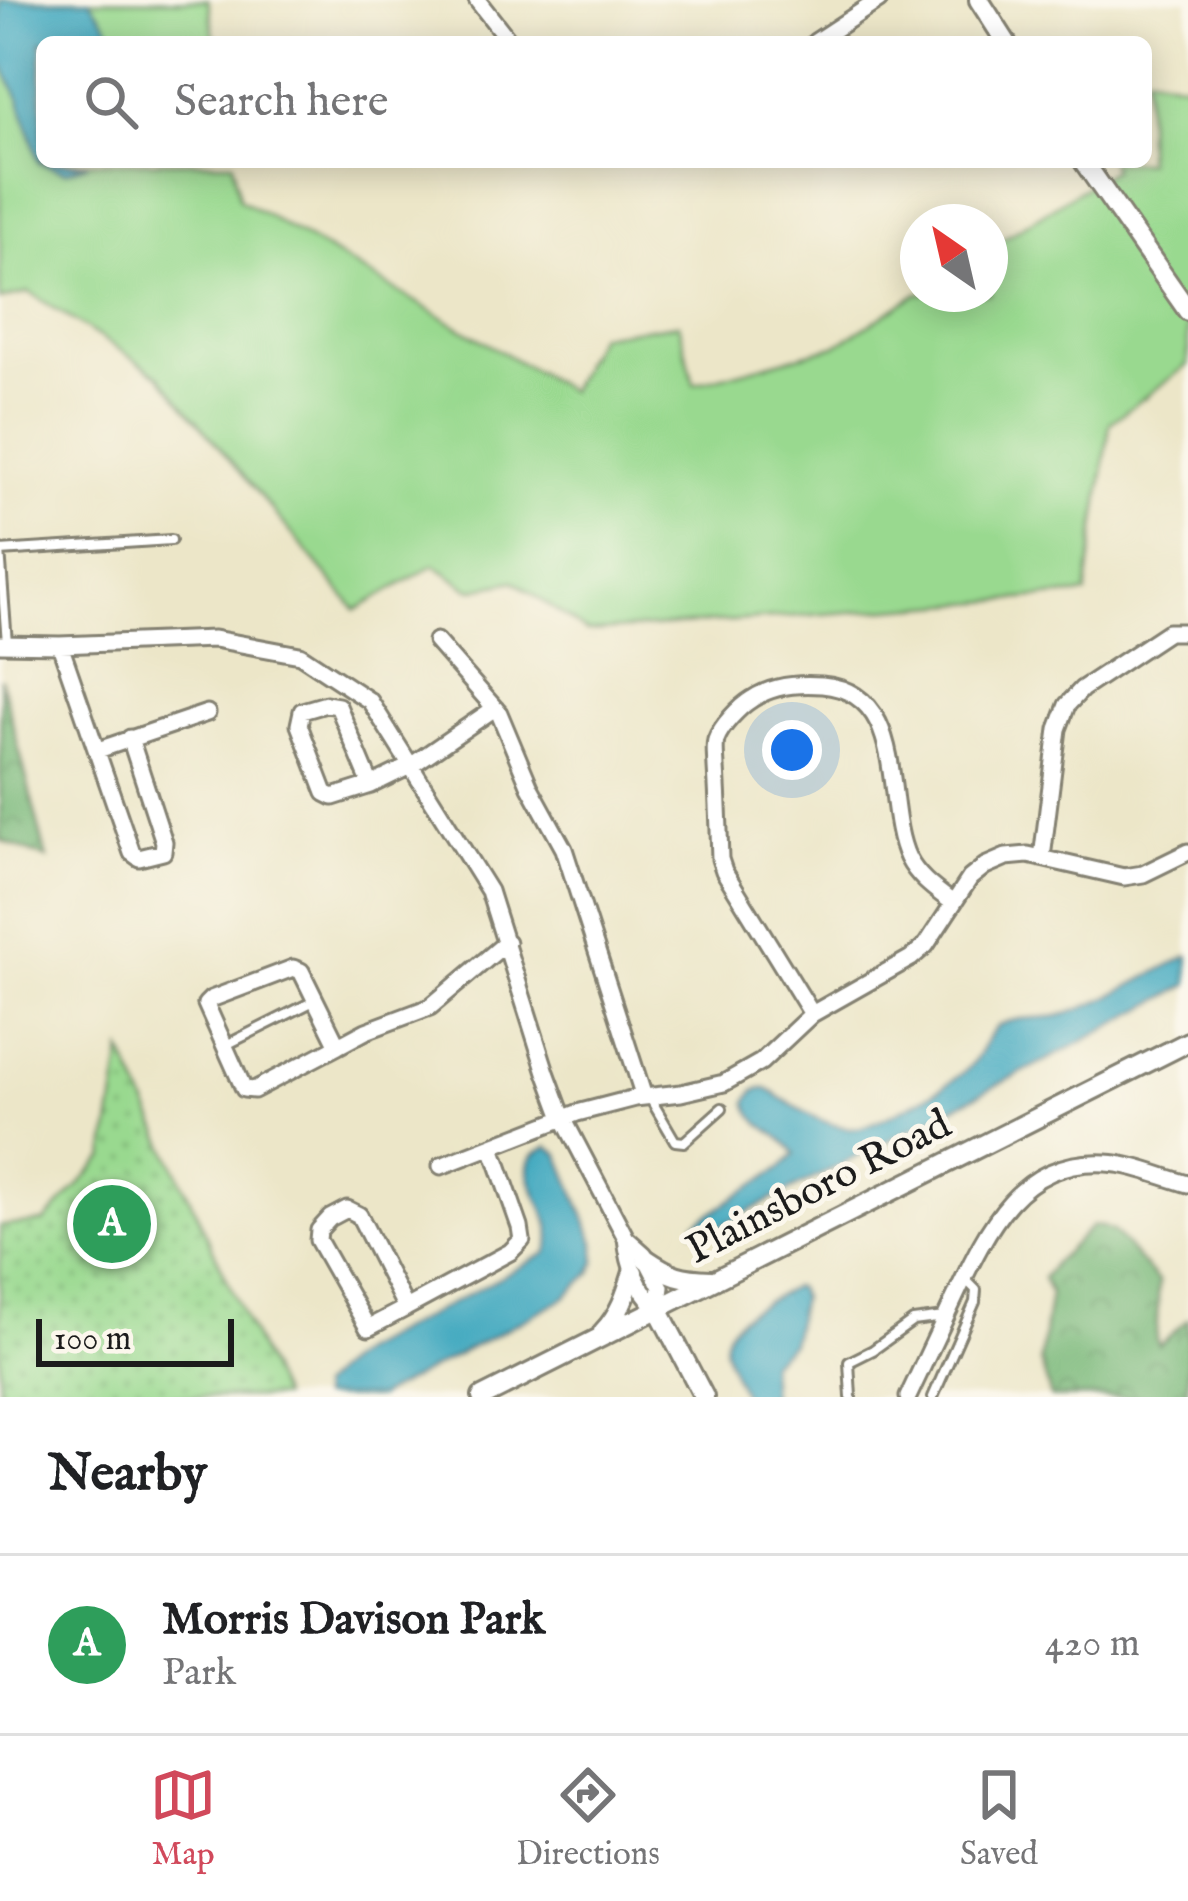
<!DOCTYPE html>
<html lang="en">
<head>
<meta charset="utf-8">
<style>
  :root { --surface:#fff; --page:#f6f6f6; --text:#202124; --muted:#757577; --line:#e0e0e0; --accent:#d1495b }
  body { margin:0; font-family:"IM FELL English",serif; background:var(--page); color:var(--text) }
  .compass { position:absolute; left:900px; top:204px; width:108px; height:108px; border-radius:50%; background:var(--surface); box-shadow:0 6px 30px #0003; rotate:326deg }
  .scale { position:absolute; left:36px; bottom:30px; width:198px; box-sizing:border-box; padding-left:12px; border:6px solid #1c1c1c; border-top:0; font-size:33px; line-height:42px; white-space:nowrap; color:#1c1c1c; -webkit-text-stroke:9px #fbf7ec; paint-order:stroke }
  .you { position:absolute; left:792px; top:750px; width:42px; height:42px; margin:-30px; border:9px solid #fff; border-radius:50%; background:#1a73e8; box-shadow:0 0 0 18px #1a73e833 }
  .badge { display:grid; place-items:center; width:78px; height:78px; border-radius:50%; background:var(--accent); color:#fff; font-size:39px; font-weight:700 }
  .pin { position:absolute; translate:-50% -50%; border:6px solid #fff; box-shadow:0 3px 12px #0006 }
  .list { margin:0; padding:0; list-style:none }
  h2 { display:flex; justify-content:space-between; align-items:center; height:156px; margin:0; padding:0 48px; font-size:51px }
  h2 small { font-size:39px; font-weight:400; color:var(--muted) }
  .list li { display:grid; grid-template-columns:78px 1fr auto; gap:36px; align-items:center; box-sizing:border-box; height:180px; padding:0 48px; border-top:3px solid var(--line) }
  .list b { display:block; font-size:45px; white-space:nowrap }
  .list p { margin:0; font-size:39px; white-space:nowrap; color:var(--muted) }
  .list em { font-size:39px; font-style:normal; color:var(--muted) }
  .icon { flex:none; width:66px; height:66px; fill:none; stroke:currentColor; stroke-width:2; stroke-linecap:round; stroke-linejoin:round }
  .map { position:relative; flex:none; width:1188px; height:1397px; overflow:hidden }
  .search { position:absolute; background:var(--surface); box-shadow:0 6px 30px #0003; left:36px; right:36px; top:36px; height:132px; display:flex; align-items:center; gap:30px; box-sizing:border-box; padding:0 42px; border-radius:18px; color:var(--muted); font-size:45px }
  .sheet { height:336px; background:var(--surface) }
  nav { display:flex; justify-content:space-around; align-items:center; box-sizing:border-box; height:168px; border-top:3px solid var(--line); background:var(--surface); font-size:33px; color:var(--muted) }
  nav a { display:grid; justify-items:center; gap:6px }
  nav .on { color:var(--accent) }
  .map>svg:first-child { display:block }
</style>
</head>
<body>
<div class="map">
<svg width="1188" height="1397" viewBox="0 0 1188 1397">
  <defs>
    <pattern id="forest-crowns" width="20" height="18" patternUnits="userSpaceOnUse" patternTransform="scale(3)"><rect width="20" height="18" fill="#7ab97a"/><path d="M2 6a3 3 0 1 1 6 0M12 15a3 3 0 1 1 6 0" fill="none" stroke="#699e69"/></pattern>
    <pattern id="park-dots" width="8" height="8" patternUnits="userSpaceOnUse" patternTransform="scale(3)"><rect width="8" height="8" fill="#99d98f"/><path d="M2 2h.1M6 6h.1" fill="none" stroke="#83ba7b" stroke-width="1.8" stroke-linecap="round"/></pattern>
  </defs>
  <rect width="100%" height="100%" fill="#fbf7ec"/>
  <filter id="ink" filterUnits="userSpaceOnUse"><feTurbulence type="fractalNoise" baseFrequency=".00833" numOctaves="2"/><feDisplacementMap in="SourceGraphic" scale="24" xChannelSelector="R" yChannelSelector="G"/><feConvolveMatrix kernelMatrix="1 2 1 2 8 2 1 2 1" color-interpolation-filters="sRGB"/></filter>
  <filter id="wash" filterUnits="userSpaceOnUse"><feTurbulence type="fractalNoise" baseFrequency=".004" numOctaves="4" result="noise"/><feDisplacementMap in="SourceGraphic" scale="48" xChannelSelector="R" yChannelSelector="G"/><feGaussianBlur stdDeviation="2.7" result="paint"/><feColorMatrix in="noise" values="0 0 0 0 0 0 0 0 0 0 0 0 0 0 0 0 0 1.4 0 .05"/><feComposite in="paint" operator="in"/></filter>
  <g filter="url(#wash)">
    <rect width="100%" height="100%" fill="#ece6c8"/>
    <path fill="#99d98f" stroke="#5a7a56" stroke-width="3" d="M0,0H208L215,42H42V162H233L239,199L569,391L598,335L679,324L694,384L835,346L918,293L990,294V247L1113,169L1110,162H1146V75L1188,84V365L1110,423L1086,594L587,632L514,581L471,590L434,565L356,610L159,375L29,292L0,300Z"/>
    <path fill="url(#forest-crowns)" stroke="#4b6a4b" stroke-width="3" d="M1,678L47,859L0,840Z
      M1092,1226L1103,1227L1113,1231L1159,1282L1156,1339L1159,1345L1188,1319V1397H1051L1040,1361L1050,1293L1043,1278L1054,1263Z"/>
    <path fill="url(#park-dots)" stroke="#5a7a56" stroke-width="3" d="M122,1051L281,1397H0V1226L44,1222L105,1157Z"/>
    <path fill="#3fa8bf" stroke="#2e626e" stroke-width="3" d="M0,0H90L119,42H42V162L88,164L66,172L39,163L20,100L0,61Z
      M1188,956V985L1078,1044L726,1223L706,1233L693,1230L695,1223L782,1167L795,1154C782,1132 753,1129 747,1102C750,1097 752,1091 759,1089C769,1086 775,1095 783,1099C805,1113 843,1136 868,1125C894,1114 954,1085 972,1064C982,1053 986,1035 998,1026C1015,1015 1043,1020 1062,1015C1105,1003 1147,975 1188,956Z
      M548,1147L559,1154L595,1242L596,1262L590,1274L564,1298L378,1397H320L319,1388L334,1372L359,1352L546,1253C569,1218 496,1166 548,1147Z
      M792,1287L797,1288L801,1298L793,1336L791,1343L769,1363L771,1397H744C738,1382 729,1367 725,1351C718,1319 770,1301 792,1287Z"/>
  </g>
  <g filter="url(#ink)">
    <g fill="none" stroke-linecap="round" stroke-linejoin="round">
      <g stroke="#848172" stroke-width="14">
        <path id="service" d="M0,550L7,643
          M0,551L171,540
          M226,1045L314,1001
          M650,1098L675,1141L684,1142L722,1108
          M851,1397L849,1362L873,1350L913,1321L944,1317
          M933,1397L975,1302L976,1290L966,1280"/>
      </g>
      <g stroke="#848172" stroke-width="21">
        <path id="minor" d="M477,0L510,42
          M815,42L879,0
          M436,641L499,713L530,787L564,849L644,1097
          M0,644L60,645L214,639L300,655L370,701L489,891L546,1072L563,1118L626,1238L644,1254L661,1287L658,1309
          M60,645L132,853L139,858L163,852L164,842L130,738
          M98,750L207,713
          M371,785L338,706L326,704L302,711L299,725L325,793L333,797L371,785L412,765L495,708
          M1042,858L1058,729L1067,705L1082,689L1168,632H1188
          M293,968L301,971L338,1046L254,1090L244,1089L206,1004L211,999Z
          M812,1014L724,871L720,859C719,829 718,798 716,768C716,760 714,748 716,740C721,726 739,707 752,699C773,685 797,683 822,685C910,693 882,804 908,858C918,878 936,890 953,903
          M338,1046L366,1031L430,1007L507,942
          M441,1166L577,1113L635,1098L681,1093L724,1083L761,1062L812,1014L911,958L926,945L970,878L985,866L1006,857L1028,855L1124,877L1143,874L1188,852
          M347,1209L359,1215L406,1308L368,1328L318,1240L319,1230L330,1218Z
          M626,1238C629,1267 637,1288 658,1309
          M406,1308L510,1252L522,1240L520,1227L492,1147
          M908,1397C924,1363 940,1329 956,1295C987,1229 1020,1158 1106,1163C1133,1164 1162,1177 1188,1184"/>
      </g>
      <g stroke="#848172" stroke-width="24">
        <path id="tertiary" d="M979,0L1006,42
          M1084,162L1188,311
          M646,1259C671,1276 681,1279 711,1280
          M658,1309L704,1397
          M603,1332C620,1314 626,1295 633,1272
          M482,1397L1188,1042"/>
      </g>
      <use href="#service" stroke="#fff" stroke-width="8"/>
      <use href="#minor" stroke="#fff" stroke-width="15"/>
      <use href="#tertiary" stroke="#fff" stroke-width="18"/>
    </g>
  </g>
  <g text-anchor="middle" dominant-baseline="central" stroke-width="10" stroke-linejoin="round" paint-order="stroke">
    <g font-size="42" fill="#1c1c1c" stroke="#fbf7ec">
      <text transform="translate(819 1188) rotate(-27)">Plainsboro Road</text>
    </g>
  </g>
</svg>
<svg class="compass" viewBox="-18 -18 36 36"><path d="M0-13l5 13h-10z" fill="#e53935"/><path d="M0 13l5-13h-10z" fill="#757577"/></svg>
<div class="scale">100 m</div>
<div class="you"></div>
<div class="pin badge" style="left:112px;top:1224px;background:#2e9e5b">A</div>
<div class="search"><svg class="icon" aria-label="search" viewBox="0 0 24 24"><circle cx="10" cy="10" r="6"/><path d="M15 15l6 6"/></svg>Search here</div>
</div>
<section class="sheet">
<h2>Nearby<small></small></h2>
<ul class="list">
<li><span class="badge" style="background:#2e9e5b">A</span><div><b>Morris Davison Park</b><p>Park</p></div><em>420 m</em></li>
</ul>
</section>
<nav>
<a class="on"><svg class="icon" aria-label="map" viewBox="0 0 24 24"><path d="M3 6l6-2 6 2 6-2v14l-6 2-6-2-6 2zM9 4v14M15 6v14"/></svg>Map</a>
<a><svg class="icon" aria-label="directions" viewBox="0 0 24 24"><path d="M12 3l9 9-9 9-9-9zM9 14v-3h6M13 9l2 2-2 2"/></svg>Directions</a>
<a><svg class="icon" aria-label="saved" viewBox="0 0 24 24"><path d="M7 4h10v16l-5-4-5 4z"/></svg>Saved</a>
</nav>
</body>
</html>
